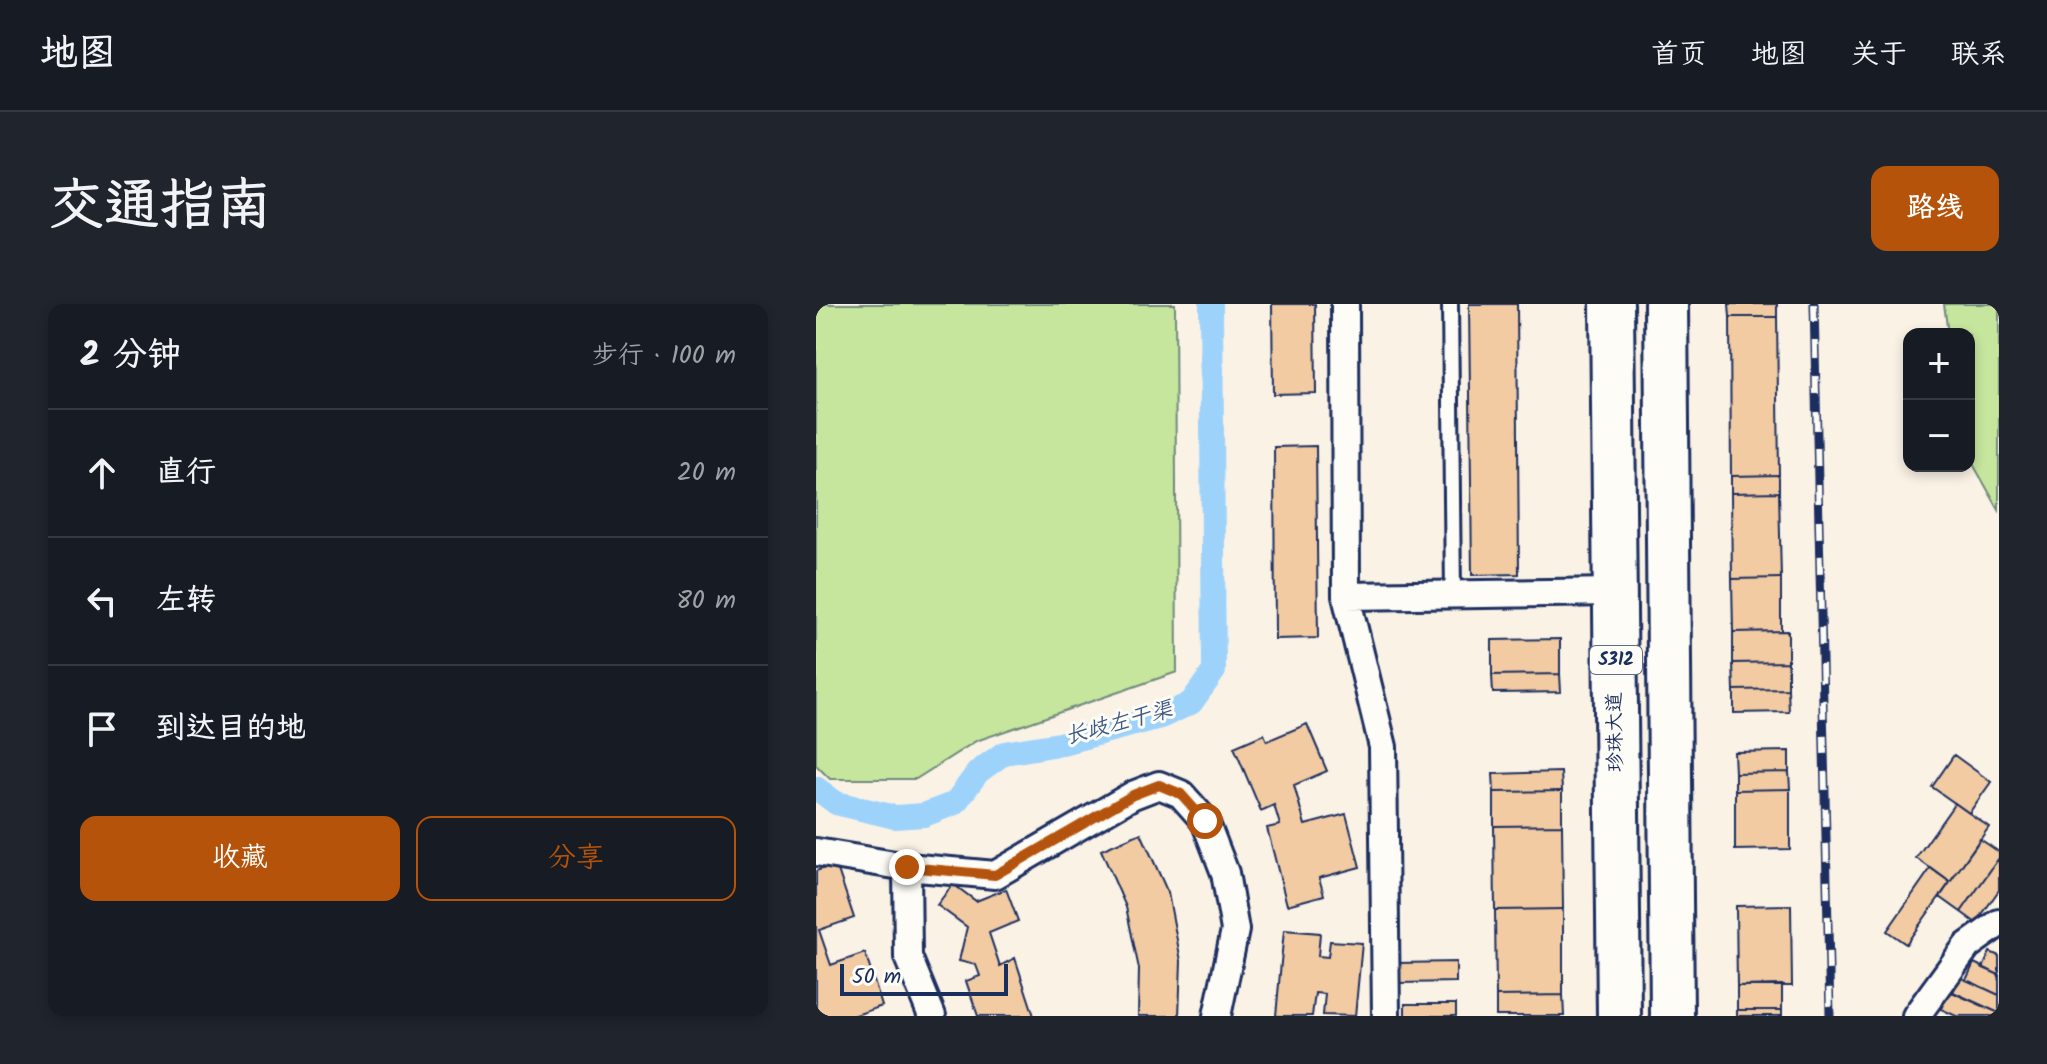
<!DOCTYPE html>
<html lang="zh">
<head>
<meta charset="utf-8">
<style>
  :root { --surface:#171b24; --page:#20242c; --text:#f1f3f6; --muted:#9ea1a6; --line:#363941; --accent:#b45309 }
  body { margin:0; font-family:Kalam,"LXGW WenKai TC",sans-serif; background:var(--page); color:var(--text) }
  .controls { position:absolute; right:24px; top:24px; display:grid; overflow:hidden; border-radius:16px; box-shadow:0 4px 12px #0003 }
  .controls button { width:72px; height:72px; display:grid; place-items:center; padding:0; border:0; border-bottom:2px solid var(--line); background:var(--surface); color:var(--text); font:40px sans-serif }
  .scale { position:absolute; left:24px; bottom:20px; width:168px; box-sizing:border-box; padding-left:8px; border:4px solid #1b2f5e; border-top:0; font-size:22px; line-height:28px; white-space:nowrap; color:#1b2f5e; -webkit-text-stroke:6px #fdfcf7; paint-order:stroke }
  .stop { position:absolute; width:24px; height:24px; margin:-18px; border:6px solid #b45309; border-radius:50%; background:#fff }
  .stop.end { background:#b45309; border-color:#fff; box-shadow:0 2px 8px #0008 }
  .list { margin:0; padding:0; list-style:none }
  h2 { display:flex; justify-content:space-between; align-items:center; height:104px; margin:0; padding:0 32px; font-size:34px }
  h2 small { font-size:26px; font-weight:400; color:var(--muted) }
  .list li { display:grid; grid-template-columns:52px 1fr auto; gap:24px; align-items:center; box-sizing:border-box; height:128px; padding:0 32px; border-top:2px solid var(--line) }
  .list b { display:block; font-size:30px; white-space:nowrap }
  .list em { font-size:26px; font-style:normal; color:var(--muted) }
  .actions { display:flex; gap:16px; padding:24px 32px }
  .actions a { flex:1; padding:18px 0; border:2px solid var(--accent); border-radius:16px; text-align:center; font-size:28px; color:var(--accent) }
  .actions .main { background:var(--accent); color:#fff }
  .icon { flex:none; width:44px; height:44px; fill:none; stroke:currentColor; stroke-width:2; stroke-linecap:round; stroke-linejoin:round }
  .map { position:relative; flex:none; width:1183px; height:712px; overflow:hidden; border-radius:16px }
  header { display:flex; align-items:center; gap:48px; box-sizing:border-box; height:112px; padding:0 40px; background:var(--surface); border-bottom:2px solid var(--line) }
  header strong { font-size:38px }
  nav { display:flex; gap:44px; margin-inline-start:auto; font-size:28px }
  .intro { display:flex; align-items:center; justify-content:space-between; box-sizing:border-box; height:192px; padding:0 48px }
  h1 { margin:0; font-size:56px }
  .button { padding:20px 36px; border-radius:16px; background:var(--accent); color:#fff; font-size:28px; font-weight:700 }
  main { display:flex; gap:48px; padding:0 48px }
  aside { flex:1; background:var(--surface); border-radius:16px; box-shadow:0 4px 12px #0003 }
  .map>svg:first-child { display:block }
</style>
</head>
<body>
<header>
<strong>地图</strong>
<nav><a>首页</a><a>地图</a><a>关于</a><a>联系</a></nav>
</header>
<div class="intro"><h1>交通指南</h1><a class="button">路线</a></div>
<main>
<aside>
<h2>2 分钟<small>步行 · 100 m</small></h2>
<ul class="list">
<li><svg class="icon" aria-label="ahead" viewBox="0 0 24 24"><path d="M12 20V5M6 11l6-6 6 6"/></svg><div><b>直行</b></div><em>20 m</em></li>
<li><svg class="icon" aria-label="left" viewBox="0 0 24 24"><path d="M17 20v-9H6M10 6l-5 5 5 5"/></svg><div><b>左转</b></div><em>80 m</em></li>
<li><svg class="icon" aria-label="arrive" viewBox="0 0 24 24"><path d="M6 21V4h12l-3 4 3 4H6"/></svg><div><b>到达目的地</b></div></li>
</ul>
<div class="actions"><a class="main">收藏</a><a>分享</a></div>
</aside>
<div class="map">
<svg width="1183" height="712" viewBox="0 0 1183 712">
  <rect width="100%" height="100%" fill="#fbf2e6"/>
  <filter id="ink" filterUnits="userSpaceOnUse"><feTurbulence type="fractalNoise" baseFrequency=".0125" numOctaves="2"/><feDisplacementMap in="SourceGraphic" scale="16" xChannelSelector="R" yChannelSelector="G"/><feConvolveMatrix kernelMatrix="1 2 1 2 8 2 1 2 1" color-interpolation-filters="sRGB"/></filter>
  <g filter="url(#ink)">
    <path fill="#c6e59d" stroke="#708a7e" stroke-width="2" d="M0,0H359L361,368L160,437L100,475H14L0,461Z
      M1128,0H1183V206L1153,153V30H1132Z"/>
    <g fill="none" stroke-linecap="round" stroke-linejoin="round">
      <path stroke="#9dd3fb" stroke-width="24" d="M0,484L20,499L79,513L108,511L139,499L162,468L188,449L243,440L345,413L375,399L398,367L395,0"/>
    </g>
    <path fill="#f2cba2" stroke="#1b2f5e" stroke-width="2" d="M456,0H499L500,89L457,90Z
      M653,0H701L703,270L656,271Z
      M913,0H961V13H914Z
      M914,13H961L963,171L915,172Z
      M500,142L502,334L459,335L458,143Z
      M963,171V188L915,189V172Z
      M963,188L965,274L916,275L915,189Z
      M965,274V327L917,328L916,275Z
      M972,327V358L917,359V328Z
      M744,335V370L676,371V336Z
      M972,358V385L918,386L917,359Z
      M744,370L745,388L677,389L676,371Z
      M972,385L973,408L918,409V386Z
      M491,420L511,467L478,481L489,521L530,510L544,563L503,574L508,591L471,601L451,524L464,521L458,501L445,507L418,443L448,430L451,437Z
      M973,447V468L919,469L918,448Z
      M1138,451L1175,478L1153,509L1116,483Z
      M745,468L746,487L678,488L677,470Z
      M973,468L974,485L919,486V469Z
      M974,485V545L919,546V486Z
      M746,487V521L678,522V488Z
      M1139,499L1173,523L1134,578L1100,554Z
      M746,521L747,605L679,606L678,522Z
      M325,529L352,589L365,657L363,712H322L323,665L310,603L285,546Z
      M1164,535L1183,548V554L1145,608L1124,593Z
      M1183,554V586L1160,619L1145,608Z
      M20,560L38,614L3,626L15,661L49,649L66,702L37,712H0V567Z
      M1115,564L1134,578L1090,640L1071,627Z
      M137,580L160,597L190,585L202,617L173,629L184,662L199,654L218,712H162L150,677L164,672L160,661L143,657L151,623L121,601Z
      M975,601L976,682H921L920,602Z
      M747,605V691L680,692L679,606Z
      M468,626L504,629L502,652L512,653L514,637L546,639L539,712L507,711L509,690L499,689L496,712H460Z
      M1174,648L1183,652V671L1167,664Z
      M640,658V678L583,679L582,659Z
      M1158,659L1183,671V691L1150,676Z
      M1144,673L1183,691V709L1137,688Z
      M966,681V706H921V682Z
      M1133,687L1183,709V712H1140L1125,705Z
      M747,691L748,712H680V692Z
      M589,700H640V712H589Z
      M921,706H966V712H921Z"/>
    <g fill="none" stroke-linecap="round" stroke-linejoin="round">
      <g stroke="#1b2f5e" stroke-width="20">
        <path id="service" d="M634,0L637,291"/>
      </g>
      <g stroke="#1b2f5e" stroke-width="32">
        <path id="minor" d="M529,0L530,292L567,443L570,712
          M530,292L799,288
          M0,548L91,563L179,571L317,491L343,481L365,490L389,517L409,569L419,626L401,712
          M91,563L92,653L116,712
          M1100,712L1151,642L1183,619"/>
      </g>
      <g stroke="#1b2f5e" stroke-width="48">
        <path id="primary" d="M796,0L803,712
          M850,0L856,712"/>
      </g>
      <use href="#service" stroke="#fdfcf7" stroke-width="14"/>
      <use href="#minor" stroke="#fdfcf7" stroke-width="26"/>
      <use href="#primary" stroke="#fdfcf7" stroke-width="42"/>
      <g stroke="#1b2f5e" stroke-width="9">
        <path id="rail" d="M998,0L1014,712"/>
      </g>
      <use href="#rail" stroke="#fdfcf7" stroke-width="6" stroke-dasharray="18" stroke-linecap="butt"/>
    </g>
  </g>
  <g fill="none" stroke-linecap="round" stroke-linejoin="round" filter="url(#ink)">
    <path stroke="#b45309" stroke-width="10" d="M91,563L179,571L317,491L343,481L365,490L389,517"/>
  </g>
  <g text-anchor="middle" dominant-baseline="central" stroke-width="6" stroke-linejoin="round" paint-order="stroke">
    <rect fill="#fdfcf7" stroke="#5f6c8c" stroke-width="2" x="774" y="342" width="52" height="28" rx="6"/>
    <g font-size="18" font-weight="bold" fill="#1b2f5e">
      <text x="800" y="356">S312</text>
    </g>
    <g font-size="20" fill="#1b2f5e" stroke="#fdfcf7">
      <text transform="translate(800 428) rotate(-91)">珍珠大道</text>
    </g>
    <g font-size="22" font-style="italic" fill="#3c5885" stroke="#fdfcf7">
      <text transform="translate(303 420) rotate(-15)">长歧左干渠</text>
    </g>
  </g>
</svg>
<div class="controls">
<button>+</button>
<button>−</button>
</div>
<div class="scale">50 m</div>
<div class="stop" style="left:389px;top:517px"></div>
<div class="stop end" style="left:91px;top:563px"></div>
</div>
</main>
</body>
</html>
